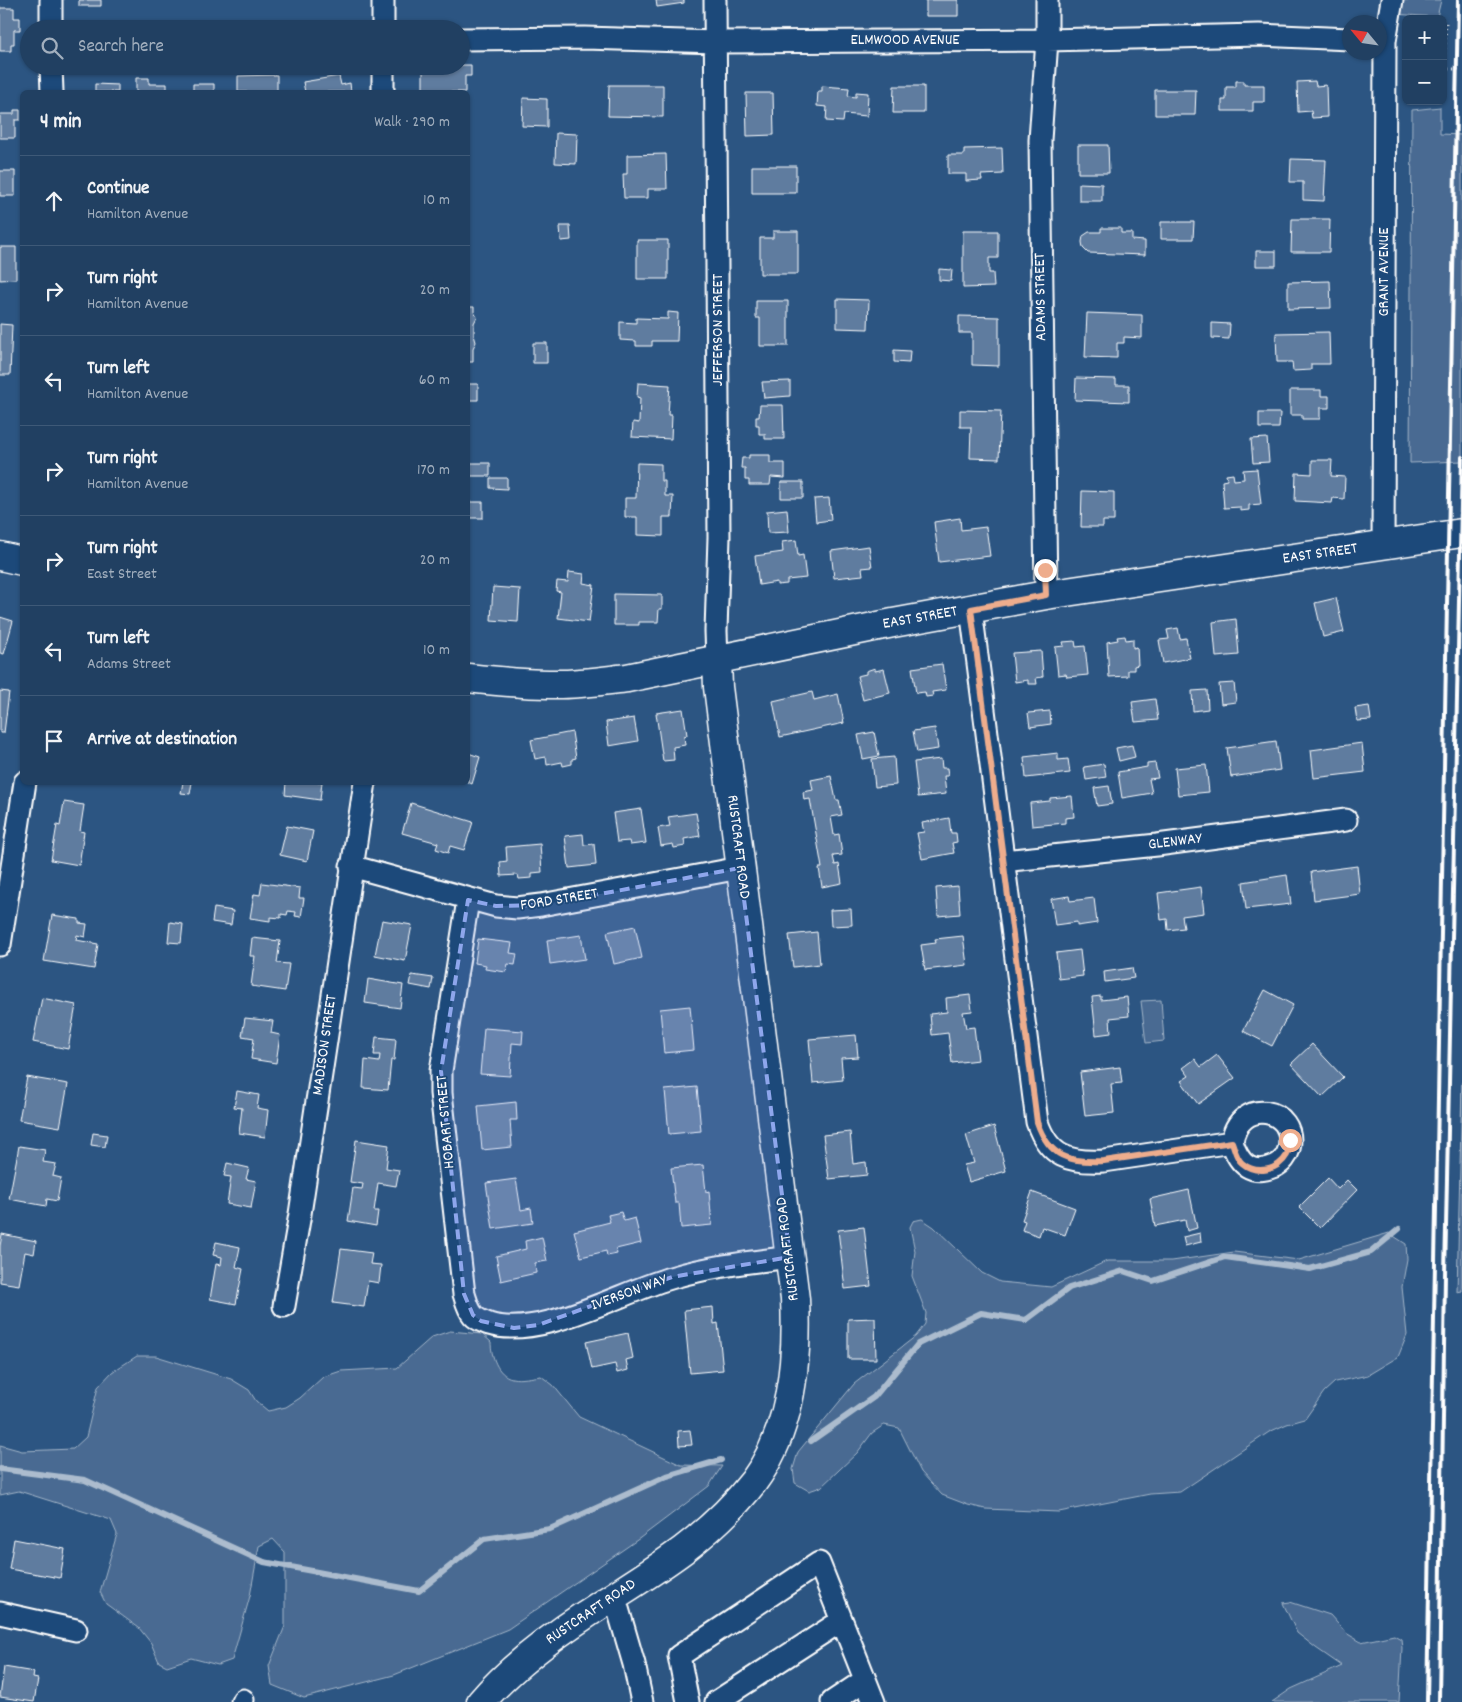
<!DOCTYPE html>
<html lang="en">
<head>
<meta charset="utf-8">
<style>
  :root { --surface:#214062; --page:#294768; --text:#f1f3f6; --muted:#a2afbe; --line:#3e5977 }
  body { margin:0; font-family:Dekko,sans-serif; background:var(--page); color:var(--text) }
  .controls { position:absolute; right:15px; top:15px; display:grid; overflow:hidden; border-radius:8px; box-shadow:0 1px 4px #0004 }
  .controls button { width:45px; height:45px; display:grid; place-items:center; padding:0; border:0; border-bottom:1px solid var(--line); background:var(--surface); color:var(--text); font:25px sans-serif }
  .compass { position:absolute; left:1342px; top:15px; width:45px; height:45px; border-radius:50%; background:var(--surface); box-shadow:0 1px 4px #0004; rotate:299deg }
  .stop { position:absolute; width:15px; height:15px; margin:-11px; border:4px solid #eead8d; border-radius:50%; background:#fff }
  .stop.end { background:#eead8d; border-color:#fff; box-shadow:0 1px 5px #0008 }
  .list { margin:0; padding:0; list-style:none }
  h2 { display:flex; justify-content:space-between; align-items:center; height:65px; margin:0; padding:0 20px; font-size:21px }
  h2 small { font-size:16px; font-weight:400; color:var(--muted) }
  .list li { display:grid; grid-template-columns:32px 1fr auto; gap:15px; align-items:center; box-sizing:border-box; height:90px; padding:0 20px; border-top:1px solid var(--line) }
  .list b { display:block; font-size:19px; white-space:nowrap }
  .list p { margin:0; font-size:16px; white-space:nowrap; color:var(--muted) }
  .list em { font-size:16px; font-style:normal; color:var(--muted) }
  .icon { flex:none; width:28px; height:28px; fill:none; stroke:currentColor; stroke-width:2; stroke-linecap:round; stroke-linejoin:round }
  .map { position:relative; flex:none; width:1462px; height:1702px; overflow:hidden }
  .search { position:absolute; background:var(--surface); box-shadow:0 1px 4px #0004; left:20px; top:20px; width:450px; height:55px; display:flex; align-items:center; gap:12px; box-sizing:border-box; padding:0 18px; border-radius:28px; color:var(--muted); font-size:19px }
  .panel { position:absolute; background:var(--surface); box-shadow:0 1px 4px #0004; left:20px; top:90px; width:450px; height:695px; border-radius:8px }
  .map>svg:first-child { display:block }
</style>
</head>
<body>
<div class="map">
<svg width="1462" height="1702" viewBox="0 0 1462 1702">
  <rect width="100%" height="100%" fill="#2c5582"/>
  <filter id="ink" filterUnits="userSpaceOnUse"><feTurbulence type="fractalNoise" baseFrequency=".02" numOctaves="2"/><feDisplacementMap in="SourceGraphic" scale="10" xChannelSelector="R" yChannelSelector="G"/><feConvolveMatrix kernelMatrix="1 2 1 2 8 2 1 2 1" color-interpolation-filters="sRGB"/></filter>
  <g filter="url(#ink)">
    <path fill="#486b92" stroke="#a4b5c8" d="M1397,0H1441L1437,17L1394,14Z
      M1440,107V134L1462,135V461L1410,463L1412,110Z
      M1161,1000L1164,1041L1146,1043L1141,1001Z
      M1462,1082V1291L1457,1292Z
      M922,1219L934,1227L982,1273L1000,1282L1051,1287L1107,1261H1172L1234,1252L1299,1260L1389,1233L1406,1244L1407,1259L1402,1287L1407,1335L1398,1357L1368,1375L1335,1382L1324,1392L1305,1419L1287,1424L1269,1432L1180,1492L1150,1494L1059,1512L985,1509L968,1505L942,1495L921,1472L899,1428L884,1425L872,1433L857,1453L821,1487L809,1491L795,1483L793,1469L798,1452L854,1384L916,1336L925,1324L926,1313L912,1276L915,1251L910,1227L913,1221Z
      M450,1331L482,1334L491,1342C491,1355 497,1375 512,1378C520,1380 533,1377 541,1376L553,1385L579,1417L681,1465L722,1466L709,1486L640,1538L508,1629L394,1675L304,1698L272,1685L269,1666L285,1626V1552L273,1539L259,1546L250,1596L232,1660L218,1665L191,1658L167,1666L159,1662L151,1643L139,1628L106,1604L100,1592L117,1534L111,1520L19,1491L0,1495V1445L22,1451L73,1449L86,1437L98,1387L112,1372L137,1356H156L231,1379L249,1390L256,1401L268,1411L286,1407L300,1398L323,1377L341,1371L397,1368L432,1337Z
      M1290,1602L1330,1615L1346,1633L1361,1642L1394,1635L1401,1639L1402,1648L1399,1702H1272L1291,1689L1342,1666L1316,1648L1297,1633L1283,1603Z"/>
    <g fill="none" stroke-linecap="round" stroke-linejoin="round">
      <path stroke="#acbcce" stroke-width="6" d="M811,1441L874,1397L918,1344L981,1313L1026,1320L1069,1288L1123,1271L1153,1281L1225,1257L1310,1269L1371,1252L1399,1229
        M0,1469L85,1480L264,1562L419,1591L484,1539L550,1529L667,1476L721,1460"/>
    </g>
    <path fill="#5e7c9f" stroke="#fff" d="M79,0H101V6H79Z
      M656,0H684V3L657,7Z
      M926,0H958V16H926Z
      M0,8H14V18H20V30H14V44H11V51H0Z
      M461,65H471V76H465V92H423V66H461Z
      M277,75V92H238V76Z
      M339,76L341,85L350,83L351,92H305L303,82Z
      M136,78H149V84H167V92H136Z
      M1236,81H1244V85H1264V102H1253V111H1222V100H1226V87H1236Z
      M1315,81L1316,86L1326,85L1327,117L1312,118L1311,111L1298,112L1297,82Z
      M95,84L118,85V92H95Z
      M193,84H214V92H193Z
      M609,85H663V117L608,116Z
      M822,86L849,88L848,96L856,97V92L868,93L867,116L844,114L843,122L826,121L827,107L817,106L818,91H822Z
      M894,86H924V113H893Z
      M1155,90H1196L1195,115H1155Z
      M746,93H773L774,135L747,136Z
      M523,98L547,99V127L522,126Z
      M14,110H20V120H15V138H0V114H14Z
      M556,133L577,134L576,164L555,163Z
      M1078,145H1108L1109,173H1078Z
      M1002,148L1003,174L981,175L982,180L966,181V174H948V155H964V149Z
      M666,154L667,189H648V198H624L623,174H627V155Z
      M1291,159L1326,160L1324,201L1303,200V182H1290Z
      M752,166H796V193H752Z
      M0,171H15V196H0Z
      M1079,183L1102,184V201H1079Z
      M1292,219H1330L1329,252H1291Z
      M1161,222H1194L1193,239H1161Z
      M560,226H570L571,240L561,241Z
      M1101,228H1121V233H1132V240L1145,241V255L1088,253L1083,248L1082,242L1083,236L1089,232H1101Z
      M773,231H798V274H760V238H773Z
      M963,231H998V258H989V273H993L994,287L963,288Z
      M637,240H668V279H637Z
      M0,247H16V279L0,280Z
      M1256,251H1276V266H1256Z
      M939,269L952,270L951,281L939,280Z
      M1330,281L1331,308L1288,309V282Z
      M837,299L869,300L868,329L837,328Z
      M756,301H788V346H760V318H756Z
      M468,307H474V312L477,317L474,323V335L476,342L473,348V362H468Z
      M668,312L678,313L677,341H652V346H636V341L620,340V322L636,323V318L668,319Z
      M1087,313L1142,315V338L1124,337V343H1117V358L1085,357Z
      M959,316L999,317V366L972,365V333H959Z
      M1212,323L1230,324L1229,339L1212,338Z
      M0,324L12,325L10,375H0Z
      M1329,332L1330,364H1311V370L1293,371L1292,362H1277L1276,333Z
      M533,343H547V363H533Z
      M894,350L910,351L909,363L894,362Z
      M1076,378L1116,379V385H1129V402L1075,400Z
      M790,381V396L764,398L762,382Z
      M638,383L670,385L668,415H672L671,439L632,437L633,422L639,423L640,398L637,397Z
      M468,384H478V400H468Z
      M1290,390H1321V396H1329V408H1320V419H1302V415H1290Z
      M760,405H783L784,439H765V434H759V425H756V417H759Z
      M960,410L1001,411L999,459L970,458L971,427H960Z
      M1259,413H1280L1279,428H1259Z
      M1267,438L1269,462L1253,463L1251,439Z
      M749,455H770V463H785V478L771,477L770,485H749V480H745V468H741L742,458H749Z
      M1312,460H1332L1331,476L1345,477L1344,499L1333,498L1332,503L1295,501L1296,473L1312,474Z
      M468,463H490V476H468Z
      M637,463L661,464V481H665V496H673L672,517H663V536L637,535V517H625V498H636Z
      M1257,469L1261,504L1249,505V510L1240,511V507L1224,508L1222,481L1227,480L1226,475L1233,474L1234,480L1244,479L1243,470Z
      M490,478H507V489L490,488Z
      M781,482H803V498H781Z
      M1082,491L1114,492V521H1103V527H1081Z
      M829,498L831,520L816,522L814,499Z
      M468,502H483V518H468Z
      M787,509L789,532L768,533L767,511Z
      M960,518L961,530L986,527L990,556L939,562L934,522Z
      M796,540L798,556L803,555L806,578L787,580V584L777,585V582L759,585L755,556L783,552L782,542Z
      M869,546L872,567L862,568L863,575L834,578L831,551Z
      M569,572L584,574L583,583L594,585L589,622L558,618L561,592L556,591L557,581L568,582Z
      M493,587L520,589L518,622L491,620Z
      M614,594L662,595V609H659L658,622H639V625H614Z
      M1336,598L1344,632L1323,637L1315,603Z
      M0,617L13,621L4,654L0,653Z
      M1236,619L1239,655L1216,657L1213,622Z
      M1178,628L1180,639L1186,638L1190,658L1163,663L1159,640L1169,639L1167,630Z
      M1125,636L1126,640L1133,639V648L1137,647L1138,665L1134,666V670H1128V676L1109,677L1107,642L1118,640L1117,637Z
      M1075,641L1076,647L1085,646L1088,675L1067,677L1066,674L1058,675L1055,647L1064,646L1063,642Z
      M1041,651L1043,677L1036,678L1037,684H1028V680L1015,682L1012,653Z
      M942,664L946,690L932,692L933,696L926,697L925,692L916,693L912,668Z
      M875,668V671L884,669L890,693L863,700L857,676L866,674V671Z
      M1234,683L1236,702L1221,704L1219,684Z
      M1207,690L1208,709L1193,711L1192,691Z
      M0,691L9,692L4,733H0Z
      M812,692L814,700L838,694L844,723L780,737L773,701Z
      M1155,699L1158,720L1135,722L1132,702Z
      M1369,706L1371,720L1357,721L1355,708Z
      M683,709L687,735L684,736L685,745L673,747L674,760L663,761L656,713Z
      M1050,711L1051,724L1030,727L1028,713Z
      M634,718L638,741L609,746L606,722Z
      M935,728L938,749L917,752L913,731Z
      M572,732L576,758L572,759V764L563,766L562,762L547,765L546,757L535,759L531,740Z
      M874,732L879,756L863,759L858,735Z
      M1276,741L1280,770L1231,777L1227,748Z
      M1362,743L1365,772L1314,778L1311,750Z
      M1132,745L1135,757L1119,761L1116,748Z
      M468,753L480,757L472,784L468,782Z
      M1058,753V760L1068,759L1070,773L1026,778L1024,757Z
      M894,757L896,785L875,787L872,759Z
      M941,759L942,768H947L948,776H944L946,794L918,797L914,762Z
      M1155,763L1158,778L1149,779L1152,793L1122,798L1118,772L1147,767V764Z
      M1104,764L1106,777L1086,780L1084,767Z
      M1206,765L1209,792L1178,795L1175,768Z
      M831,776L836,800H839L842,815L831,817L834,835L839,834L842,855L833,856L835,865L839,864L842,883L822,887L819,868H822L810,799L804,800L803,792L813,790L811,780Z
      M183,782H192L190,794L181,793Z
      M286,782H322L320,800L285,795Z
      M1109,786L1112,804L1097,806L1094,788Z
      M1072,796L1074,817L1065,818V823L1032,826L1030,803L1050,801V798Z
      M64,802L84,805L80,831L84,832L79,865L51,860L57,825L60,826Z
      M411,803L473,822L464,850L450,846L448,853L436,849L438,843L402,833Z
      M641,809L646,843L630,845L629,841L617,842L613,813Z
      M696,813L700,836L684,839L685,846L674,848L673,844L661,846L658,828L670,826L668,817Z
      M949,818L951,833H956L957,842L952,843L954,853L922,859L917,833L924,832L922,823Z
      M287,826L313,831L307,861L280,855Z
      M583,834L584,845L594,844L596,865L569,868L565,836Z
      M540,844L542,872L532,873V878L519,879L518,875L501,876L500,862L507,861L506,847Z
      M1357,866L1360,894L1314,900L1311,872Z
      M1287,875L1291,904L1246,909L1243,882Z
      M262,883L300,888L299,898H304L301,917L295,916L296,912L288,911L287,915L281,914V918L270,917V921L250,918L254,894L260,895Z
      M958,886L960,914L938,916L936,888Z
      M1201,887L1204,913L1182,916L1184,928L1168,930L1167,919L1161,920L1158,893Z
      M1069,896L1070,901L1094,898L1097,923L1077,926V922L1055,925L1051,899Z
      M214,908L233,911L231,925L212,922Z
      M851,909L852,925L831,926L830,910Z
      M52,915L79,919V923L87,924L85,937L77,935L76,940L98,944L94,969L44,961Z
      M382,920L412,925L405,961L375,955Z
      M170,922L183,924L181,943L168,942Z
      M635,926L642,958L614,964L607,932Z
      M817,932L820,964L793,967L789,935Z
      M581,935L585,959L550,964L547,940Z
      M963,936L967,965L925,970L921,945L936,943L935,939Z
      M252,938L280,941L277,963L289,964L285,991L251,986L255,956H250Z
      M478,939L512,943L510,953L517,954L515,965L508,964L506,972L485,969L486,965L475,963Z
      M1080,950L1083,976L1059,979L1056,953Z
      M1132,968L1134,978L1105,982L1104,972Z
      M412,975L433,978L431,989L410,985Z
      M368,979L403,985L400,1008L365,1003Z
      M1265,990L1293,1005L1272,1046L1243,1031Z
      M970,995L972,1011L963,1012L966,1028L974,1027L978,1060L952,1063L948,1033L932,1035L930,1014L947,1012L946,998Z
      M1101,996V1000L1127,997L1129,1016L1110,1018L1111,1033L1096,1035L1092,997Z
      M42,998L76,1005L68,1049L33,1042Z
      M690,1006L694,1050L664,1053L660,1009Z
      M245,1018L273,1021L271,1033L280,1035L276,1063L251,1059L254,1038L242,1036Z
      M484,1028L523,1031L522,1044L512,1043L510,1076L480,1074Z
      M856,1035L858,1057L841,1058L843,1080L813,1083L809,1039Z
      M376,1037L396,1039L394,1060H391L388,1090L363,1088L365,1060L379,1062L380,1055H374Z
      M1312,1044L1343,1077L1322,1097L1291,1064Z
      M1217,1055L1235,1078L1198,1104L1181,1081L1189,1076L1183,1068L1195,1059L1201,1067Z
      M1120,1067L1122,1083L1111,1084L1114,1113L1085,1116L1080,1072Z
      M27,1077L68,1084L60,1127L19,1120Z
      M697,1087L701,1131L669,1134L665,1090Z
      M237,1091L259,1095L257,1108L268,1110L265,1137L239,1133L242,1108L234,1107Z
      M516,1102L517,1120H510L512,1147L482,1150L478,1106Z
      M994,1126L1006,1171L969,1182L964,1165L974,1163L966,1135Z
      M850,1132L853,1164L866,1162L867,1175L829,1179L823,1135Z
      M93,1133L107,1135L105,1147L91,1145Z
      M356,1140L389,1145L386,1168L399,1170L396,1186L378,1183L374,1211H378L376,1226L348,1221L353,1188L362,1189L363,1184L350,1182Z
      M19,1146L45,1150L43,1162L56,1164L53,1176L61,1178L57,1201L47,1199L46,1206L9,1199Z
      M227,1163L249,1168L246,1179L256,1181L251,1208L227,1204L231,1177L224,1176Z
      M703,1165L706,1192L709,1191L712,1225L681,1228L679,1203H675L671,1168Z
      M1328,1178L1338,1189L1347,1180L1357,1190L1320,1228L1299,1207Z
      M516,1179L521,1210L531,1208L533,1223L493,1229L486,1183Z
      M1189,1190L1197,1228L1187,1231L1185,1220L1155,1226L1150,1199Z
      M1032,1192L1075,1208L1065,1235L1042,1227L1039,1236L1022,1230L1025,1221L1022,1220Z
      M621,1212L624,1221L635,1218L641,1243L616,1249L617,1254L607,1256L606,1251L581,1257L574,1231L610,1222L608,1215Z
      M864,1227L871,1286L845,1289L838,1230Z
      M1200,1233L1201,1242L1185,1246L1183,1237Z
      M2,1234L36,1241L34,1254L25,1252L19,1285L0,1282V1246Z
      M542,1237L547,1261L535,1263L536,1273L501,1281L496,1256L526,1249L525,1241Z
      M216,1242L240,1247L236,1267L243,1269L236,1304L210,1299L216,1264L221,1265L222,1257L213,1255Z
      M341,1249L372,1253L370,1264L381,1265L379,1283L368,1281L364,1307L333,1303Z
      M713,1307L714,1324L718,1323L723,1370L690,1373L684,1310Z
      M875,1318L876,1359H848V1319Z
      M628,1333L633,1358L626,1360L628,1370L617,1373L615,1364L592,1369L586,1342Z
      M690,1430L692,1445L679,1446L678,1431Z
      M14,1539L65,1549L60,1578L9,1569Z
      M4,1667L34,1672L33,1678L38,1679L34,1702L0,1697Z"/>
    <g fill="none" stroke-linecap="round" stroke-linejoin="round">
      <g stroke="#fff" stroke-width="25">
        <path id="minor" d="M383,0V29
          M715,0L719,537L716,631L717,660
          M51,29V0
          M461,39L585,38L716,42L1047,40L1259,35L1350,39
          M51,66L52,92
          M383,66V92
          M1383,545L1385,41L1392,0
          M1046,595L1040,140L1047,40V0
          M971,609L1037,1122C1049,1157 1069,1163 1104,1161L1232,1142C1239,1165 1252,1176 1275,1166C1282,1163 1287,1156 1289,1149C1298,1106 1238,1097 1232,1142
          M1003,861L1157,845L1346,820
          M351,866L496,906L517,908L541,905L740,868
          M468,900L441,1071V1093L464,1294C466,1300 468,1309 473,1315C477,1320 484,1322 489,1324C541,1340 622,1291 674,1277C712,1266 751,1262 790,1257
          M0,945L25,782
          M284,1306L300,1214L365,782
          M614,1595L634,1664L642,1702
          M0,1613L76,1630
          M242,1702L243,1700
          M688,1702L679,1656L819,1563L874,1702
          M716,1702L841,1621
          M832,1702L865,1680"/>
      </g>
      <g stroke="#fff" stroke-width="31">
        <path id="major" d="M0,556L22,561
          M468,678C495,681 522,684 549,684C575,685 601,681 627,678L893,623L1046,595L1462,533
          M481,1702C511,1667 547,1640 585,1615C618,1593 652,1573 683,1550C709,1530 734,1507 754,1481C791,1431 798,1360 795,1299L718,687L717,660"/>
      </g>
      <path stroke="#fff" stroke-width="3" stroke-dasharray="1 4" stroke-linecap="butt" d="M1443,21H1446L1444,69H1462"/>
      <use href="#minor" stroke="#1f4a7a" stroke-width="21"/>
      <use href="#major" stroke="#1f4a7a" stroke-width="28"/>
      <path stroke="#fff" stroke-width="4" d="M1427,1702L1458,0
        M1439,1702L1445,1275L1462,457"/>
    </g>
  </g>
  <g fill="none" stroke-linecap="round" stroke-linejoin="round" filter="url(#ink)">
    <path stroke="#eead8d" stroke-width="6" d="M1045,570L1046,595L971,609L1037,1122C1049,1157 1069,1163 1104,1161L1232,1142C1235,1150 1236,1158 1242,1163C1256,1175 1278,1171 1287,1155C1289,1151 1289,1145 1290,1140"/>
  </g>
  <path fill="#8ea6ec" fill-opacity="0.2" stroke="#8ea6ec" stroke-width="4" stroke-dasharray="10 6" stroke-linejoin="round" d="M740,868L790,1257L672,1277L538,1325L514,1328L481,1321L473,1315L464,1294L441,1071L468,900L496,906L541,905Z"/>
  <g text-anchor="middle" dominant-baseline="central" stroke-width="4" stroke-linejoin="round" paint-order="stroke">
    <g font-size="16" fill="#fff" stroke="#1f4a7a">
      <text x="905" y="40">ELMWOOD AVENUE</text>
      <text transform="translate(1384 272) rotate(-90)">GRANT AVENUE</text>
      <text transform="translate(1041 297) rotate(-91)">ADAMS STREET</text>
      <text transform="translate(718 330) rotate(-90)">JEFFERSON STREET</text>
      <text transform="translate(1320 554) rotate(-8)">EAST STREET</text>
      <text transform="translate(920 618) rotate(-10)">EAST STREET</text>
      <text transform="translate(1175 842) rotate(-7)">GLENWAY</text>
      <text transform="translate(738 847) rotate(83)">RUSTCRAFT ROAD</text>
      <text transform="translate(559 900) rotate(-9)">FORD STREET</text>
      <text transform="translate(325 1045) rotate(-82)">MADISON STREET</text>
      <text transform="translate(446 1122) rotate(-95)">HOBART STREET</text>
      <text transform="translate(788 1249) rotate(-97)">RUSTCRAFT ROAD</text>
      <text transform="translate(629 1293) rotate(-20)">IVERSON WAY</text>
      <text transform="translate(591 1612) rotate(-34)">RUSTCRAFT ROAD</text>
    </g>
  </g>
</svg>
<div class="controls">
<button>+</button>
<button>−</button>
</div>
<svg class="compass" viewBox="-18 -18 36 36"><path d="M0-13l5 13h-10z" fill="#e53935"/><path d="M0 13l5-13h-10z" fill="#a2afbe"/></svg>
<div class="stop" style="left:1290px;top:1140px"></div>
<div class="stop end" style="left:1045px;top:570px"></div>
<div class="search"><svg class="icon" aria-label="search" viewBox="0 0 24 24"><circle cx="10" cy="10" r="6"/><path d="M15 15l6 6"/></svg>Search here</div>
<section class="panel">
<h2>4 min<small>Walk · 290 m</small></h2>
<ul class="list">
<li><svg class="icon" aria-label="ahead" viewBox="0 0 24 24"><path d="M12 20V5M6 11l6-6 6 6"/></svg><div><b>Continue</b><p>Hamilton Avenue</p></div><em>10 m</em></li>
<li><svg class="icon" aria-label="right" viewBox="0 0 24 24"><path d="M7 20v-9h11M14 6l5 5-5 5"/></svg><div><b>Turn right</b><p>Hamilton Avenue</p></div><em>20 m</em></li>
<li><svg class="icon" aria-label="left" viewBox="0 0 24 24"><path d="M17 20v-9H6M10 6l-5 5 5 5"/></svg><div><b>Turn left</b><p>Hamilton Avenue</p></div><em>60 m</em></li>
<li><svg class="icon" aria-label="right" viewBox="0 0 24 24"><path d="M7 20v-9h11M14 6l5 5-5 5"/></svg><div><b>Turn right</b><p>Hamilton Avenue</p></div><em>170 m</em></li>
<li><svg class="icon" aria-label="right" viewBox="0 0 24 24"><path d="M7 20v-9h11M14 6l5 5-5 5"/></svg><div><b>Turn right</b><p>East Street</p></div><em>20 m</em></li>
<li><svg class="icon" aria-label="left" viewBox="0 0 24 24"><path d="M17 20v-9H6M10 6l-5 5 5 5"/></svg><div><b>Turn left</b><p>Adams Street</p></div><em>10 m</em></li>
<li><svg class="icon" aria-label="arrive" viewBox="0 0 24 24"><path d="M6 21V4h12l-3 4 3 4H6"/></svg><div><b>Arrive at destination</b></div></li>
</ul>
</section>
</div>
</body>
</html>
